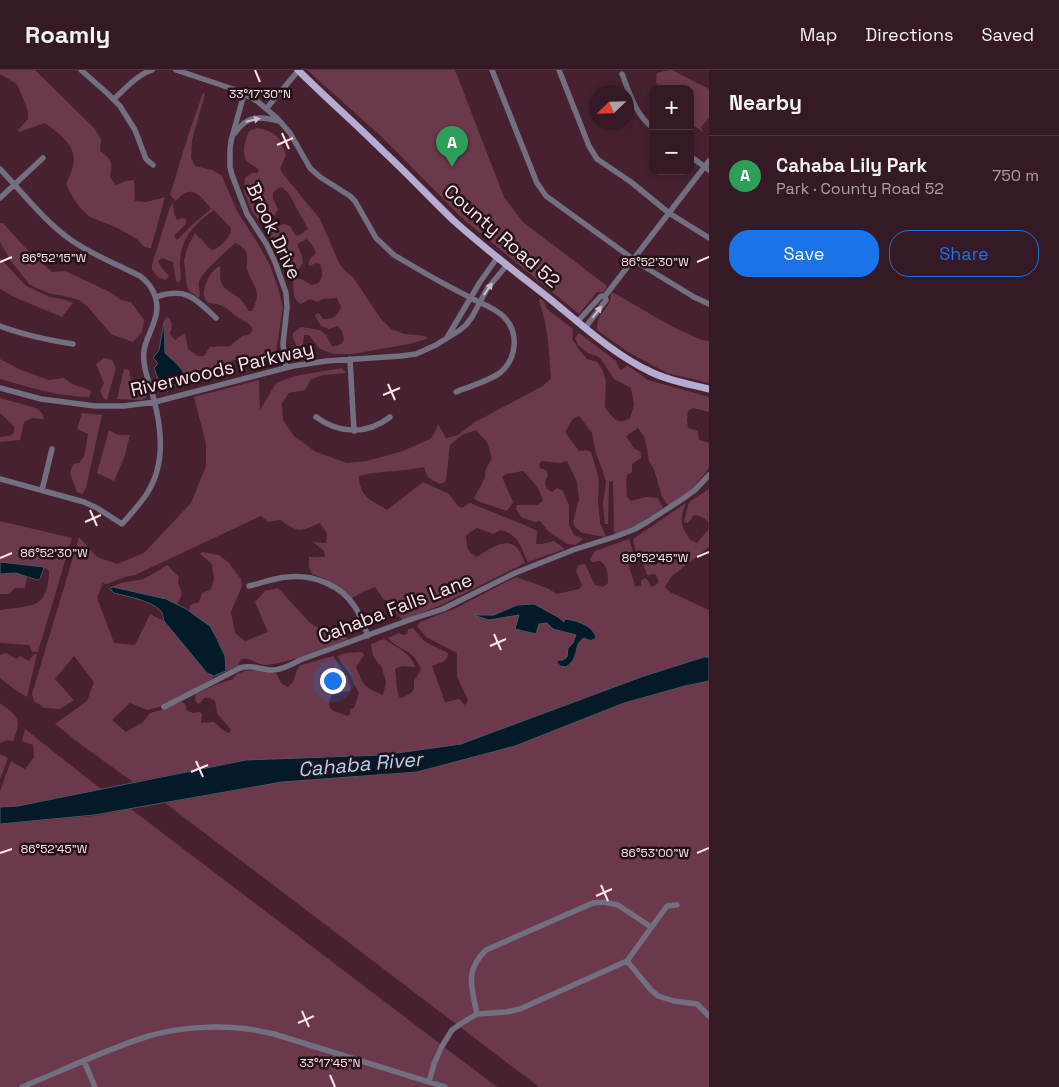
<!DOCTYPE html>
<html lang="en">
<head>
<meta charset="utf-8">
<style>
  :root { --surface:#351924; --page:#3d222c; --text:#f1f3f6; --muted:#aaa0a6; --line:#4f3841; --accent:#1a73e8 }
  body { margin:0; font-family:"Space Grotesk",sans-serif; background:var(--page); color:var(--text) }
  .controls { position:absolute; right:15px; top:15px; display:grid; overflow:hidden; border-radius:10px; box-shadow:0 2px 12px #0003 }
  .controls button { width:45px; height:45px; display:grid; place-items:center; padding:0; border:0; border-bottom:1px solid var(--line); background:var(--surface); color:var(--text); font:25px sans-serif }
  .compass { position:absolute; left:589px; top:15px; width:45px; height:45px; border-radius:50%; background:var(--surface); box-shadow:0 2px 12px #0003; rotate:247deg }
  .you { position:absolute; left:332px; top:610px; width:18px; height:18px; margin:-12px; border:4px solid #fff; border-radius:50%; background:#1a73e8; box-shadow:0 0 0 8px #1a73e833 }
  .badge { display:grid; place-items:center; width:32px; height:32px; border-radius:50%; background:var(--accent); color:#fff; font-size:16px; font-weight:700 }
  .pin { position:absolute; translate:-50% -41px; filter:drop-shadow(0 1px 2px #0008) }
  .pin::after { content:''; position:absolute; top:26px; width:18px; height:15px; background:inherit; clip-path:polygon(0 0,100% 0,50% 100%) }
  .list { margin:0; padding:0; list-style:none }
  h2 { display:flex; justify-content:space-between; align-items:center; height:65px; margin:0; padding:0 20px; font-size:21px }
  h2 small { font-size:16px; font-weight:400; color:var(--muted) }
  .list li { display:grid; grid-template-columns:32px 1fr auto; gap:15px; align-items:center; box-sizing:border-box; height:80px; padding:0 20px; border-top:1px solid var(--line) }
  .list b { display:block; font-size:19px; white-space:nowrap }
  .list p { margin:0; font-size:16px; white-space:nowrap; color:var(--muted) }
  .list em { font-size:16px; font-style:normal; color:var(--muted) }
  .actions { display:flex; gap:10px; padding:15px 20px }
  .actions a { flex:1; padding:11px 0; border:1px solid var(--accent); border-radius:20px; text-align:center; font-size:18px; color:var(--accent) }
  .actions .main { background:var(--accent); color:#fff }
  .map { position:relative; flex:none; width:709px; height:1017px; overflow:hidden }
  header { display:flex; align-items:center; gap:30px; box-sizing:border-box; height:70px; padding:0 25px; background:var(--surface); border-bottom:1px solid var(--line) }
  header strong { font-size:24px }
  nav { display:flex; gap:28px; margin-inline-start:auto; font-size:18px }
  main { display:flex }
  aside { flex:1; background:var(--surface) }
  .map>svg:first-child { display:block }
</style>
</head>
<body>
<header>
<strong>Roamly</strong>
<nav><a>Map</a><a>Directions</a><a>Saved</a></nav>
</header>
<main>
<div class="map">
<svg width="709" height="1017" viewBox="0 0 709 1017">
  <rect width="100%" height="100%" fill="#472130"/>
  <path fill="#6b394b" d="M0,0H35L94,58L101,69L100,81C112,90 113,92 110,107L116,115L126,111L134,110L135,131L146,132L165,127L151,178C143,179 141,172 135,168C128,164 122,160 115,157C107,153 97,151 89,146C79,139 71,125 66,114C69,108 72,101 73,95C78,76 58,63 45,53L19,62L18,60L28,49V42L25,33L17,14L0,4Z
    M307,0H455L504,127L523,152L607,216L604,222H597L579,244L462,148L382,67Z
    M672,0L709,19V48L701,57L703,62L690,53V19H658L656,12L657,3L664,1Z
    M203,23L205,24L192,70L191,88L195,96L212,100L222,106L237,141L257,172L270,195L278,218L283,237L275,288L271,293C263,292 257,287 248,287C241,287 210,298 203,302C197,305 193,310 186,313C185,301 173,291 165,283L164,252L165,248L168,247C173,252 172,257 170,264L175,270L185,263L188,279L198,286H204L210,277L230,276L242,266L249,265L253,259C247,251 248,253 240,249C227,240 226,234 208,233C205,229 203,226 204,221C205,212 212,199 220,196C221,201 219,207 221,212C224,220 233,223 239,228C243,231 246,237 249,241H252C263,219 253,218 247,199C246,195 247,195 247,191C248,181 243,176 235,173C227,181 201,202 199,212C198,217 201,222 199,228L190,222L187,217L184,190L188,176L195,163L211,180C220,179 231,167 231,158L214,140C194,154 180,169 180,194C180,201 182,207 179,213L176,211L173,192L162,188L158,191C161,199 166,201 169,207L165,210L158,207L152,200V195L170,137L173,133L174,143L177,150L182,148L186,149V154L174,166L177,170L193,154L211,139C209,135 206,133 203,129C192,118 186,120 176,131L170,125L188,66Z
    M257,58C278,62 279,67 286,85L280,99L283,104L320,149L339,193L344,200L353,207L381,249L391,259L405,264L426,266L427,269L409,274L353,284H334L320,279L309,265H304L303,272L304,276L297,277L293,268V263L301,257L320,260L326,265L332,276C337,277 341,275 344,270L342,261L338,256L334,257L329,259L321,256L315,246L316,244L319,243L323,249C332,250 339,245 341,237L337,228L322,229L318,232L310,229L301,234C292,230 294,220 293,211L297,208L301,209L312,215L319,213C323,206 323,202 320,194L316,193L310,196L308,194L310,189L316,183L313,176L307,169L297,174L302,186L303,193L299,199L292,203L289,202L270,170L269,164L273,158L284,154L290,156L296,166L300,165L308,159L289,124L282,117L278,118L273,123V129L278,139C275,147 268,151 260,152L252,142L244,122L245,108L252,103H258L259,100C256,97 249,94 246,90C241,81 246,69 249,61Z
    M0,153H3L30,183L52,202L65,201L110,222L121,230L131,232L144,250L142,262L133,272L111,264L87,236L79,230L60,225L50,224L30,215L11,191L0,172Z
    M0,188L26,216L50,227L62,229L73,233L62,247L14,227L0,219Z
    M612,222L673,257L702,270L709,271V313L667,303L628,282L597,260C597,244 602,246 609,233C611,229 610,226 612,222Z
    M540,229L544,231L547,239L573,259L572,269L581,282L587,289L597,292L602,299L606,311L605,337C612,347 617,356 630,348L634,335L631,318L614,309L601,289L597,286L590,284L585,281L578,275L575,268L579,263L616,291L620,300L623,299L627,295L648,310L709,327V342L693,338L688,341L687,350L688,358L698,361L699,370L709,373V397L706,402L694,417L669,436L662,427L654,399L649,391L645,368L638,358L626,366L634,378L641,382V388L632,394V402L627,405L626,410L627,427L631,431L646,427L658,428L663,438L637,455L614,465L613,411L609,412L608,454H605L603,434L606,412L603,402L596,383L592,363L579,346L573,349L565,362L579,381L586,380L591,382L599,409L598,431L600,453L605,464V467L582,463L575,457L573,453L576,440L579,430L577,412L567,391L561,393L542,391L539,394L540,398L546,400L548,404L545,413L547,419L552,422L557,418L563,421L569,435V455L574,465L583,469L576,475L567,474L548,461L540,451L535,452L521,447L516,439L517,435H537L543,431C540,418 532,410 523,401L506,404L502,407L513,432L507,441L477,431L474,428L485,408V401L492,388L487,372L476,360L462,365L450,375C448,385 448,404 445,412L440,414C429,409 427,408 424,397C403,402 381,400 359,406C359,427 372,430 387,440L423,412L449,424L458,436L462,438L470,433L527,456L537,461L536,474H542L554,471L565,479L528,492C520,476 519,465 501,460L493,464L477,458L470,462L466,466C467,477 466,481 477,487C488,480 506,466 517,478C521,482 523,488 525,493L439,536L403,550L394,540L390,530H384L375,517L362,522L352,528L326,509L312,504L309,497V487H325L324,481L313,472L326,473L327,464L320,453C299,462 300,463 280,450L268,452L261,446L135,505L125,507L106,514L103,513L97,528L114,573L135,575L150,544L164,551L207,603L214,606L212,609L163,636L147,640L130,633L112,650L126,662L143,652L150,643L165,639L179,632H183L186,636V640L193,643L200,642L202,644L201,653L214,652L223,660L229,663L231,660L217,643L215,631L210,628H204L201,632L198,634L195,630L196,624L215,615L233,609L237,604L245,601L255,600L276,603L281,613L288,617L293,612L297,600L301,595L333,586L347,607L351,618L349,621C337,623 327,622 330,638C336,644 341,642 347,646L350,644V639L354,638L359,623L354,614L351,606L337,586L346,583L362,582L364,585L356,597C364,617 364,617 383,625L386,612L382,598L373,586L371,574L384,569C395,576 412,584 415,597L402,596L395,599C397,609 395,619 400,628L404,627L411,623L414,619V611L421,599C413,578 399,581 388,568L399,563L403,565L407,564L408,559L413,558L424,571L448,583C448,593 438,593 432,596L445,632L459,629L465,635L468,630L457,607V583L426,567L417,556L420,552L456,538L516,507L547,518L557,524L579,519L582,515L576,501L579,495L585,494L595,515L603,517L608,513C608,504 608,497 600,491L592,492L590,489L595,481L629,469L635,487L627,490L634,512L635,517L641,515V511L644,508L647,509L651,517L655,516L659,511L655,504L647,505L642,491L637,488L633,469L686,433C681,445 679,454 687,465C690,470 692,471 697,473L708,460L709,453C705,448 701,446 694,445L688,453L684,452L689,432L709,419V477L671,507L665,517L670,522L709,540V587H704L644,606L461,674L383,685L246,690L133,712L83,676L55,654L87,631L94,612L74,586L55,609L74,630L60,639L45,638L34,631L32,624L79,467L97,487L117,494L144,483L191,433L206,396V374L194,327L259,310L260,340L276,313L295,306L342,298L346,303L323,305L311,309L305,320L289,323L282,333L283,350L294,366L316,382L347,393L367,391L403,381L430,369L434,364L438,354L446,368L458,365L475,352L543,316L551,308C549,282 548,255 539,231Z
    M104,288L112,290L116,298L107,330L104,329L100,321L104,313L96,294Z
    M0,289L21,300L49,310L64,308L72,314L90,320L91,322L89,327C59,327 29,317 0,309Z
    M124,299L129,300C131,313 134,317 146,322V328L140,330L117,329Z
    M0,328L36,338L42,343L44,349L32,348L24,352L20,370L0,372V367L9,366L14,363V356L0,343Z
    M82,343L102,345L86,418L82,424L77,422L70,403L73,394L79,393L84,387L88,364L77,359Z
    M109,360L118,365H130L124,388L114,411L97,403Z
    M0,451L72,468L38,582H32L29,575L0,573V540C32,535 48,540 49,501L44,497L0,492Z
    M202,482L219,485L229,493L241,509L242,516L231,542L235,563L245,571L268,562L255,532L265,521L278,518L310,553L326,562H341L348,569C322,579 295,591 267,595C258,596 252,587 241,589L238,596L226,601L225,586L189,542L190,535L199,532L202,523L211,519L214,509L212,494L200,484Z
    M167,495L179,507L178,512L182,524L177,535L166,529L113,517C120,511 133,512 143,509C151,506 160,499 167,495Z
    M9,503H16L27,507L25,518H15L9,524H0V504Z
    M6,583L16,589L20,586L29,591L34,584H37L27,627L18,622L0,608V585Z
    M709,611V1017H539L165,733L282,712L417,702L515,676L624,633L685,616Z
    M0,633C19,647 22,649 13,671L7,670L0,673Z
    M25,659L101,719L18,736L0,737V721L11,691L25,699L34,687L33,675L22,671Z
    M0,684L8,688L0,709Z
    M131,739L497,1017H0V754L94,746Z"/>
  <path fill="#031a28" stroke="#4e5662" d="M164,252L165,283C174,292 186,299 186,313L184,315H172L167,320L161,317L154,298L157,295V292L153,288L159,280Z
    M0,492L44,497V498L40,509L37,510L16,503L0,504Z
    M113,517L166,529L186,539L210,556L216,567L225,586L226,601L214,606L207,603L164,551C163,549 163,545 162,543C157,532 126,526 114,523L111,520L110,518Z
    M534,534L558,547L564,552L565,549C576,550 594,556 596,568C592,571 589,571 584,568C572,575 581,587 566,597L560,596L557,592L558,590H563L567,587L568,578L573,573L576,565L553,559L547,553L539,554L536,564L515,559L519,545L489,550L473,545H494L517,535Z
    M704,587H709V611L685,616L624,633L515,676L417,702L282,712L94,745L0,754V737L18,736L246,690L383,685L461,674L644,606Z"/>
  <g fill="none" stroke-linecap="round" stroke-linejoin="round">
    <path stroke="#736e80" stroke-width="5.5" d="M81,0L107,23L120,36L135,60L146,89L153,95
      M176,0L233,19L248,26L257,31L277,48L290,63L310,98L320,107L350,126L355,131L376,168L394,185C419,200 445,215 471,228C482,234 495,238 504,247C519,262 517,288 501,302C490,311 470,316 456,322
      M492,0L531,98L537,113L546,126L640,194L694,227L709,234
      M559,0L589,76L597,89L631,112L669,143L709,168
      M622,4C630,24 635,44 653,58
      M244,24L231,71L230,79V97L232,105L247,144L267,175L275,192L286,223L287,237L283,274L286,298
      M114,29C126,18 137,5 152,0
      M266,39L298,1
      M235,63C247,45 260,46 279,51
      M690,86L709,100
      M0,99C23,123 44,151 71,170C92,185 117,194 140,206C155,217 161,235 154,252C151,262 145,271 144,281C142,295 149,312 153,326C162,359 166,395 146,425C139,435 130,445 122,454L97,438L84,432L0,409
      M0,128L43,88
      M156,227C186,217 195,228 216,248
      M577,252L601,226H605
      M0,256C24,265 48,270 73,274
      M585,258L606,230L605,226L709,91
      M448,266L480,212L497,188
      M350,289L354,361
      M0,318L41,329L95,336H124L155,332L293,296L326,291L401,286L416,284L436,275L460,260L466,255L472,247L487,219L507,195
      M316,347C339,364 367,365 390,347
      M42,420L52,379
      M249,516C262,513 274,508 287,507C313,504 341,515 355,537C361,546 364,556 368,566
      M164,637L240,598C253,594 260,600 273,600C283,600 292,594 300,590L412,549L443,539L515,503L573,480L617,466L635,459L647,452L681,430L695,420L709,405
      M627,891L651,920L658,926L674,931L697,934L709,946
      M477,944C472,918 464,901 486,880L593,833L604,832L618,835L651,857
      M84,991L95,1017
      M429,1012L434,994L442,976L452,960L462,953L477,944L506,942L520,939L627,891L667,836L677,835
      M22,1017C64,1000 106,979 149,966C179,957 218,955 248,959C256,960 265,962 274,964L445,1017"/>
    <path stroke="#b6acd1" stroke-width="7" d="M298,0C325,27 355,53 383,81C407,103 429,127 453,150C484,178 517,203 550,229C582,255 613,284 651,302C669,311 689,314 709,319"/>
  </g>
  <defs><path id="oneway-solid" d="M-6-.8H1V-3.2L6.5 0L1 3.2V.8H-6Z" transform="scale(1.25)"/></defs>
  <g fill="#cdbac6">
    <use href="#oneway-solid" transform="translate(253 50) rotate(-13)"/>
    <use href="#oneway-solid" transform="translate(488 219) rotate(-55)"/>
    <use href="#oneway-solid" transform="translate(597 242) rotate(-52)"/>
  </g>
  <path fill="none" stroke="#fde3eb" stroke-width="2" d="M255,0L260,12M282,63L289,79M277,75L293,68M0,192L12,187M697,192L709,187M388,314L395,330M383,325L400,318M90,440L97,456M85,452L101,445M697,487L709,482M0,488L12,483M494,564L501,580M490,576L506,569M196,691L203,707M191,702L208,695M0,783L12,779M697,783L709,778M601,815L608,831M596,826L612,819M302,941L309,957M298,953L314,946M330,1005L335,1017"/>
  <g text-anchor="middle" dominant-baseline="central" stroke-width="5" stroke-linejoin="round" paint-order="stroke">
    <g font-size="19" fill="#fde3eb" stroke="#231117">
      <text transform="translate(274 161) rotate(65)">Brook Drive</text>
      <text transform="translate(502 166) rotate(41)">County Road 52</text>
      <text transform="translate(222 299) rotate(-13)">Riverwoods Parkway</text>
      <text transform="translate(395 538) rotate(-21)">Cahaba Falls Lane</text>
    </g>
    <g font-size="20" font-style="italic" fill="#9fd9fe" stroke="#231117">
      <text transform="translate(360 694) rotate(-5)">Cahaba River</text>
    </g>
  </g>
  <g font-size="12" text-anchor="middle" fill="#fde3eb" stroke="#231117" stroke-width="5" stroke-linejoin="round" paint-order="stroke">
    <text x="260" y="28">33°17'30"N</text>
    <text x="54" y="192">86°52'15"W</text>
    <text x="655" y="196">86°52'30"W</text>
    <text x="54" y="487">86°52'30"W</text>
    <text x="655" y="492">86°52'45"W</text>
    <text x="54" y="783">86°52'45"W</text>
    <text x="655" y="787">86°53'00"W</text>
    <text x="330" y="997">33°17'45"N</text>
  </g>
</svg>
<div class="controls">
<button>+</button>
<button>−</button>
</div>
<svg class="compass" viewBox="-18 -18 36 36"><path d="M0-13l5 13h-10z" fill="#e53935"/><path d="M0 13l5-13h-10z" fill="#aaa0a6"/></svg>
<div class="you"></div>
<div class="pin badge" style="left:452px;top:97px;background:#2e9e5b">A</div>
</div>
<aside>
<h2>Nearby<small></small></h2>
<ul class="list">
<li><span class="badge" style="background:#2e9e5b">A</span><div><b>Cahaba Lily Park</b><p>Park · County Road 52</p></div><em>750 m</em></li>
</ul>
<div class="actions"><a class="main">Save</a><a>Share</a></div>
</aside>
</main>
</body>
</html>
